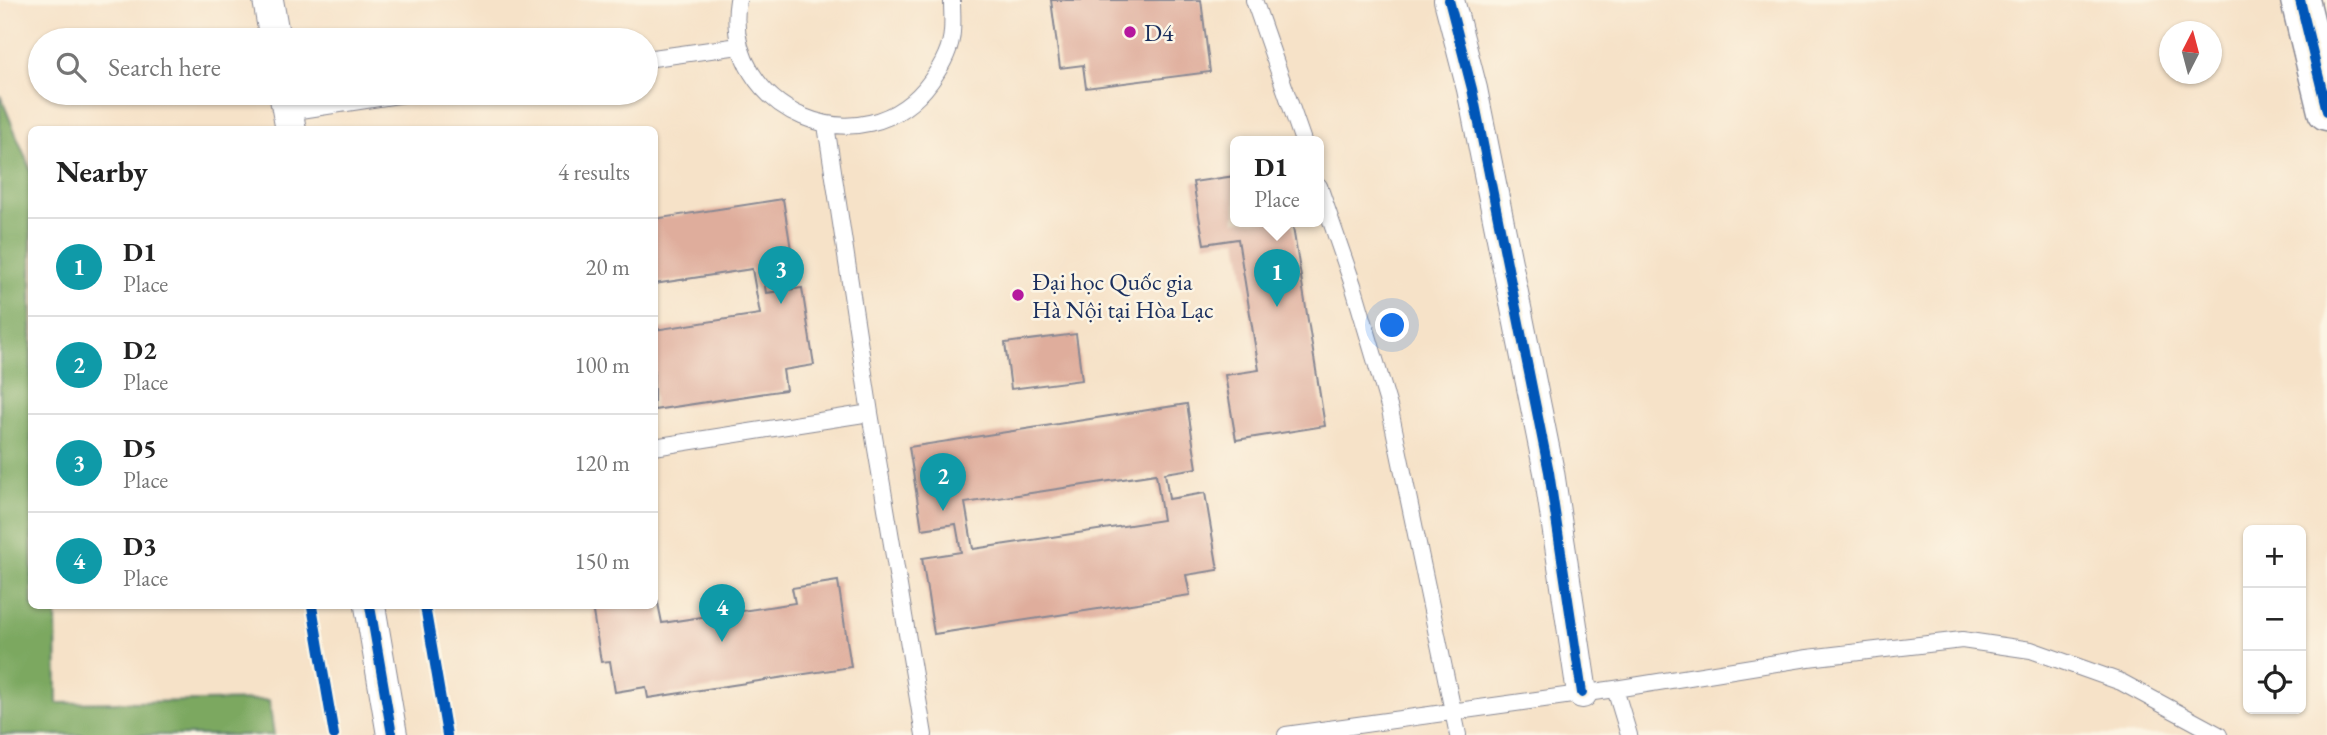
<!DOCTYPE html>
<html lang="en">
<head>
<meta charset="utf-8">
<style>
  :root { --surface:#fff; --page:#f6f6f6; --text:#222; --muted:#767676; --line:#e0e0e0; --accent:#b5179e }
  body { margin:0; font-family:"EB Garamond",serif; background:var(--page); color:var(--text) }
  .controls { position:absolute; right:21px; bottom:21px; display:grid; overflow:hidden; border-radius:10px; box-shadow:0 2px 5px #0004 }
  .controls button { width:63px; height:63px; display:grid; place-items:center; padding:0; border:0; border-bottom:2px solid var(--line); background:var(--surface); color:var(--text); font:35px sans-serif }
  .compass { position:absolute; left:2159px; top:21px; width:63px; height:63px; border-radius:50%; background:var(--surface); box-shadow:0 2px 5px #0004; rotate:6deg }
  .you { position:absolute; left:1393px; top:326px; width:24px; height:24px; margin:-18px; border:5px solid #fff; border-radius:50%; background:#1a73e8; box-shadow:0 0 0 10px #1a73e833 }
  .badge { display:grid; place-items:center; width:46px; height:46px; border-radius:50%; background:var(--accent); color:#fff; font-size:23px; font-weight:700 }
  .pin { position:absolute; translate:-50% -58px; filter:drop-shadow(0 2px 4px #0008) }
  .pin::after { content:''; position:absolute; top:37px; width:24px; height:21px; background:inherit; clip-path:polygon(0 0,100% 0,50% 100%) }
  .popup { position:absolute; left:1230px; top:136px; width:94px; height:91px; box-sizing:border-box; display:grid; place-content:center; border-radius:10px; background:var(--surface); filter:drop-shadow(0 2px 5px #0005); font-size:23px; white-space:nowrap; color:var(--muted) }
  .popup b { font-size:26px; color:var(--text) }
  .popup::after { content:''; position:absolute; left:50%; top:100%; margin-left:-14px; border:14px solid transparent; border-top-color:var(--surface) }
  .list { margin:0; padding:0; list-style:none }
  h2 { display:flex; justify-content:space-between; align-items:center; height:91px; margin:0; padding:0 28px; font-size:30px }
  h2 small { font-size:23px; font-weight:400; color:var(--muted) }
  .list li { display:grid; grid-template-columns:46px 1fr auto; gap:21px; align-items:center; box-sizing:border-box; height:98px; padding:0 28px; border-top:2px solid var(--line) }
  .list b { display:block; font-size:26px; white-space:nowrap }
  .list p { margin:0; font-size:23px; white-space:nowrap; color:var(--muted) }
  .list em { font-size:23px; font-style:normal; color:var(--muted) }
  .icon { flex:none; width:38px; height:38px; fill:none; stroke:currentColor; stroke-width:2; stroke-linecap:round; stroke-linejoin:round }
  .map { position:relative; flex:none; width:2327px; height:735px; overflow:hidden }
  .search { position:absolute; background:var(--surface); box-shadow:0 2px 5px #0004; left:28px; top:28px; width:630px; height:77px; display:flex; align-items:center; gap:18px; box-sizing:border-box; padding:0 24px; border-radius:38px; color:var(--muted); font-size:26px }
  .panel { position:absolute; background:var(--surface); box-shadow:0 2px 5px #0004; left:28px; top:126px; width:630px; height:483px; border-radius:10px }
  .map>svg:first-child { display:block }
</style>
</head>
<body>
<div class="map">
<svg width="2327" height="735" viewBox="0 0 2327 735">
  <rect width="100%" height="100%" fill="#fcf5e5"/>
  <filter id="ink" filterUnits="userSpaceOnUse"><feTurbulence type="fractalNoise" baseFrequency=".0143" numOctaves="2"/><feDisplacementMap in="SourceGraphic" scale="14" xChannelSelector="R" yChannelSelector="G"/><feConvolveMatrix kernelMatrix="1 2 1 2 8 2 1 2 1" color-interpolation-filters="sRGB"/></filter>
  <filter id="wash" filterUnits="userSpaceOnUse"><feTurbulence type="fractalNoise" baseFrequency=".00686" numOctaves="4" result="noise"/><feDisplacementMap in="SourceGraphic" scale="28" xChannelSelector="R" yChannelSelector="G"/><feGaussianBlur stdDeviation="1.57" result="paint"/><feColorMatrix in="noise" values="0 0 0 0 0 0 0 0 0 0 0 0 0 0 0 0 0 1.4 0 .05"/><feComposite in="paint" operator="in"/></filter>
  <g filter="url(#wash)">
    <rect width="100%" height="100%" fill="#f6e2c8"/>
    <path fill="#7ba861" stroke="#4b6c60" stroke-width="2" d="M0,95L31,171L32,606H56L57,703L269,700L274,735H0Z"/>
    <g id="blocks">
      <path fill="#dfad9c" fill-rule="evenodd" d="M1051,0H1201L1210,72L1086,88L1083,65L1060,68Z
        M1235,176V221H1292L1325,426L1236,440L1225,375L1259,370L1238,239L1204,244L1193,182Z
        M783,199L793,262L762,267L766,293L802,288L814,365L783,370L786,390L654,410V330L760,314L752,269L654,284V219Z
        M1076,334L1082,380L1011,389L1005,343Z
        M1187,404L1197,468L1165,473L1169,499L1205,493L1218,570L1186,575L1190,595L934,634L922,558L961,552L956,524L922,529L909,447ZM1156,474L1163,520L973,549L965,503Z
        M838,581L851,667L648,698L646,687L615,692L610,661L601,662L592,606H654V583L662,623L795,603L792,588Z"/>
    </g>
  </g>
  <g filter="url(#ink)">
    <use href="#blocks" fill-opacity="0" stroke="#888893" stroke-width="2"/>
    <g fill="none" stroke-linecap="round" stroke-linejoin="round">
      <g stroke="#888893" stroke-width="18">
        <path id="lane" d="M738,0C720,111 865,173 931,81C941,67 951,50 952,32C953,22 952,11 952,0
          M1254,0L1303,141
          M646,59L739,46
          M288,112L411,93
          M826,125L870,413L924,735
          M1319,186L1353,285L1390,410L1458,735
          M654,447L870,413
          M1615,689L1629,735
          M1286,735L1615,689L1808,658L1962,640L2031,650L2121,682L2219,735"/>
      </g>
      <g stroke="#888893" stroke-width="32">
        <path id="street" d="M268,0L275,40
          M1449,0L1472,89L1549,472L1582,693
          M284,93L291,130
          M370,606L392,735"/>
      </g>
      <g stroke="#888893" stroke-width="41">
        <path id="highway" d="M2300,0L2327,111"/>
      </g>
      <use href="#lane" stroke="#fff" stroke-width="16"/>
      <use href="#street" stroke="#fff" stroke-width="30"/>
      <use href="#highway" stroke="#fff" stroke-width="38"/>
      <g stroke="#fcf5e5" stroke-width="15">
        <path id="cycleway" d="M1449,0L1472,89L1549,472L1582,693
          M2300,0L2327,111
          M312,606L334,735
          M370,606L392,735
          M425,606L447,735"/>
      </g>
      <use href="#cycleway" stroke="#0057b8" stroke-width="10"/>
    </g>
  </g>
  <g fill="#b5179e" stroke="#fcf5e5" stroke-width="2.5">
    <circle cx="1130" cy="32" r="7"/>
    <circle cx="1018" cy="295" r="7"/>
  </g>
  <g text-anchor="middle" dominant-baseline="central" stroke-width="5" stroke-linejoin="round" paint-order="stroke">
    <g font-size="24" fill="#1b2f5e" stroke="#fcf5e5" text-anchor="start">
      <text x="1144" y="32">D4</text>
      <text x="1032" y="281">Đại học Quốc gia<tspan x="1032" dy="28">Hà Nội tại Hòa Lạc</tspan></text>
    </g>
  </g>
</svg>
<div class="controls">
<button>+</button>
<button>−</button>
<button><svg class="icon" aria-label="locate" viewBox="0 0 24 24"><circle cx="12" cy="12" r="6"/><path d="M12 2v4M12 18v4M2 12h4M18 12h4"/></svg></button>
</div>
<svg class="compass" viewBox="-18 -18 36 36"><path d="M0-13l5 13h-10z" fill="#e53935"/><path d="M0 13l5-13h-10z" fill="#767676"/></svg>
<div class="you"></div>
<div class="pin badge" style="left:1277px;top:307px;background:#0f9aa8">1</div>
<div class="popup"><b>D1</b>Place</div>
<div class="pin badge" style="left:943px;top:511px;background:#0f9aa8">2</div>
<div class="pin badge" style="left:781px;top:304px;background:#0f9aa8">3</div>
<div class="pin badge" style="left:722px;top:642px;background:#0f9aa8">4</div>
<div class="search"><svg class="icon" aria-label="search" viewBox="0 0 24 24"><circle cx="10" cy="10" r="6"/><path d="M15 15l6 6"/></svg>Search here</div>
<section class="panel">
<h2>Nearby<small>4 results</small></h2>
<ul class="list">
<li><span class="badge" style="background:#0f9aa8">1</span><div><b>D1</b><p>Place</p></div><em>20 m</em></li>
<li><span class="badge" style="background:#0f9aa8">2</span><div><b>D2</b><p>Place</p></div><em>100 m</em></li>
<li><span class="badge" style="background:#0f9aa8">3</span><div><b>D5</b><p>Place</p></div><em>120 m</em></li>
<li><span class="badge" style="background:#0f9aa8">4</span><div><b>D3</b><p>Place</p></div><em>150 m</em></li>
</ul>
</section>
</div>
</body>
</html>
